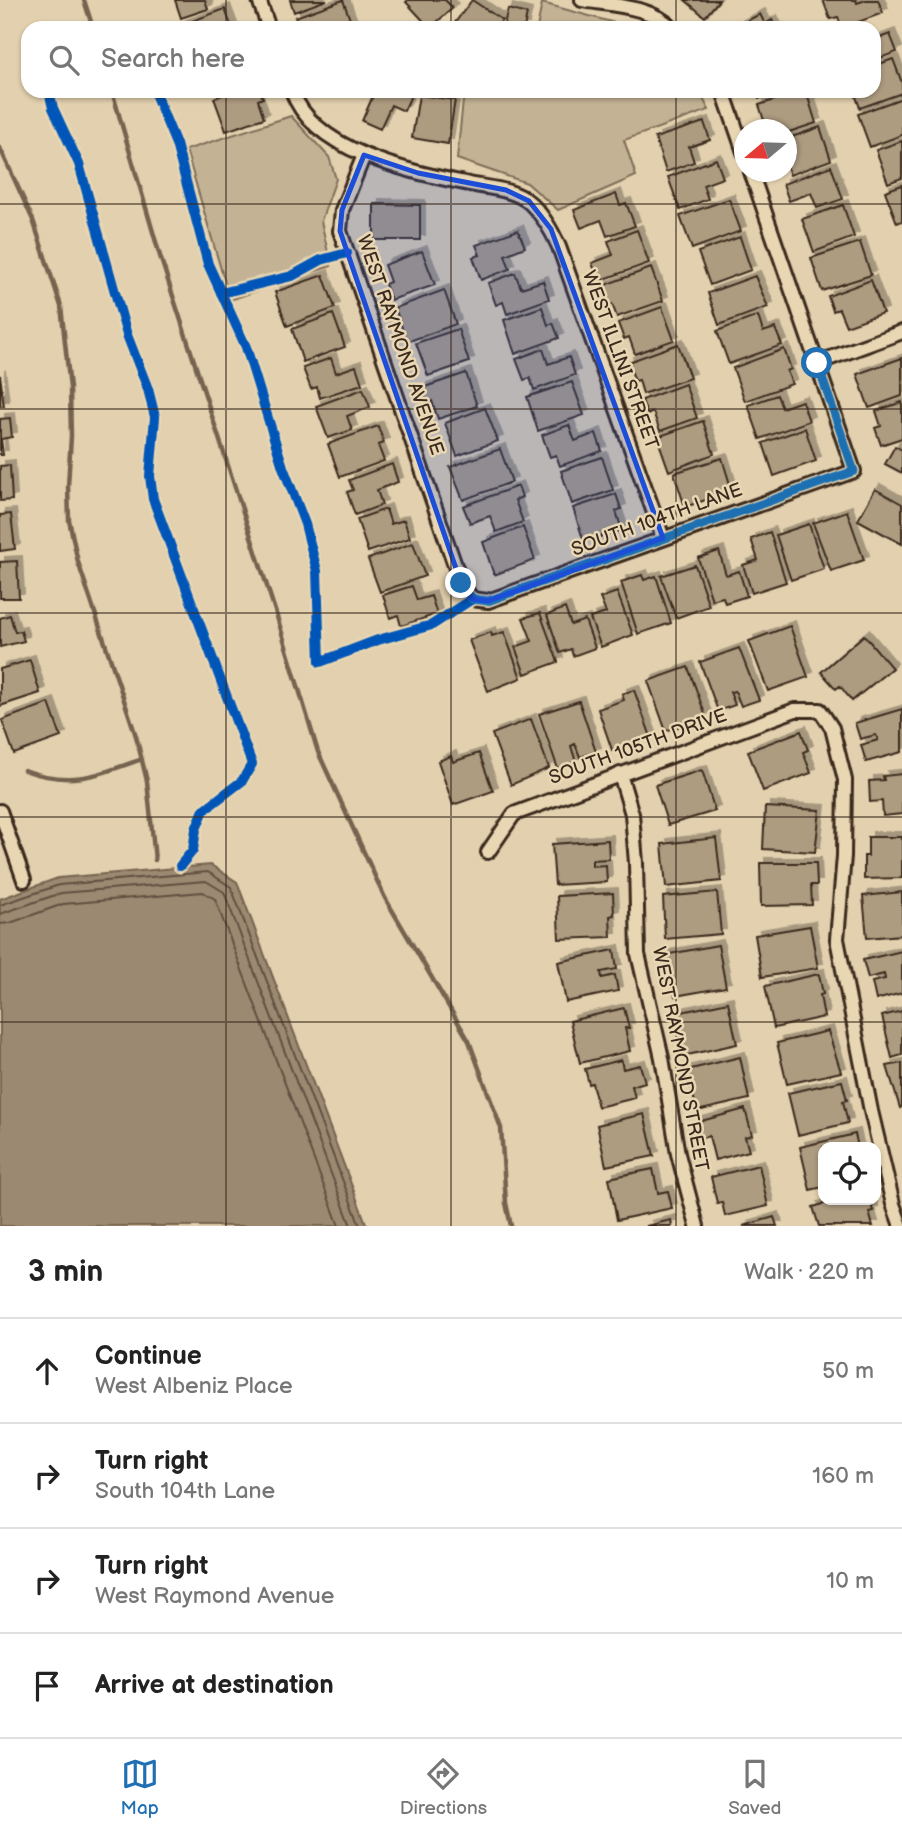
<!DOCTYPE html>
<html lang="en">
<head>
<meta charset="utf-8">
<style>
  :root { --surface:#fff; --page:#f6f6f6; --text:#222; --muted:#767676; --line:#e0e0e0; --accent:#1f6fb2 }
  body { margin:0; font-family:"Balsamiq Sans",sans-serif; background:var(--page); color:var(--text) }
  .controls { position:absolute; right:21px; bottom:21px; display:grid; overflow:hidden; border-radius:14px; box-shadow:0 2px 5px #0004 }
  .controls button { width:63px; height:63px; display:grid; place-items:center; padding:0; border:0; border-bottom:2px solid var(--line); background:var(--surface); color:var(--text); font:35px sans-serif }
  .compass { position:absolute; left:734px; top:119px; width:63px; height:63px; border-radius:50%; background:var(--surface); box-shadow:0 2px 5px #0004; rotate:251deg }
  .stop { position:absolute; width:21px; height:21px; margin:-16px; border:5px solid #1f6fb2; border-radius:50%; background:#fff }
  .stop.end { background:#1f6fb2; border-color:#fff; box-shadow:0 2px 7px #0008 }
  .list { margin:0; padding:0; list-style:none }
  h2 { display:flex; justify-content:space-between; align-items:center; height:91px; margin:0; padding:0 28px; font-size:30px }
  h2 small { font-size:23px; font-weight:400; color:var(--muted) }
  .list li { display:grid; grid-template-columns:46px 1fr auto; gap:21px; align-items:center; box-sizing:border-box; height:105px; padding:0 28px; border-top:2px solid var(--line) }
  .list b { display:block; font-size:26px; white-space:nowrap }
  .list p { margin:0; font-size:23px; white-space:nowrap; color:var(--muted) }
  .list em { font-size:23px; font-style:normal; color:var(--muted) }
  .icon { flex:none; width:38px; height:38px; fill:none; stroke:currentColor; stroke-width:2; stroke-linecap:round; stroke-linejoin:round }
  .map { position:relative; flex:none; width:902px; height:1226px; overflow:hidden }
  .search { position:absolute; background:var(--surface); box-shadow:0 2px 5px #0004; left:21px; right:21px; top:21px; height:77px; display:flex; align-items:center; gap:18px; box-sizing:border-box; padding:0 24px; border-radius:21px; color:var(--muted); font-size:26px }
  .sheet { height:511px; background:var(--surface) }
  nav { display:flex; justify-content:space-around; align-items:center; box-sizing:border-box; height:98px; border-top:2px solid var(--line); background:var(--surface); font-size:19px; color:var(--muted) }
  nav a { display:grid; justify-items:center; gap:4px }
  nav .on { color:var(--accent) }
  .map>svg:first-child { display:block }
</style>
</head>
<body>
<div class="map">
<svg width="902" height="1226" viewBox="0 0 902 1226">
  <defs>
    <filter id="shadow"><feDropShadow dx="5" dy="-5" stdDeviation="0" flood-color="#0004"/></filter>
  </defs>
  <rect width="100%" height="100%" fill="#e2d0ae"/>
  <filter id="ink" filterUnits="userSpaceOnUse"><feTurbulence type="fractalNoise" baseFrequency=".0143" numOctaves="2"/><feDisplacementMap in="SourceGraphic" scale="14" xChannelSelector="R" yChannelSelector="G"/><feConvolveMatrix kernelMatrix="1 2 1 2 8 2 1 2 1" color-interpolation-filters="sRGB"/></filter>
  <g filter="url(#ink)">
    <path fill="#c3b294" stroke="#7f6e59" stroke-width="2" d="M542,3L633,28H634H537Z
      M464,91H699L709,110L624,140L636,176L558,210L527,183L457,159Z
      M291,116L329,157L336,179L321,221L331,266L230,300L186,150Z"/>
    <path fill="#9b8971" stroke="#756350" stroke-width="2" d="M211,865L237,882L367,1226H0V899L58,878Z"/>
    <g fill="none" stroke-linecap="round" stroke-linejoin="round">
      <path stroke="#61503f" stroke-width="2" d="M0,905L59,885L208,872L231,887L360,1226
        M0,914L61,893L206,881L224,892L351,1226
        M0,924L10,923L63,904L203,892L215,899L339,1226"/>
      <path stroke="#756350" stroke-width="4.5" d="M84,0L93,28
        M112,91L160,256L278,620L318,752L385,898L469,1041L501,1128L506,1203L511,1226
        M0,148L33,220L61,306L70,388L71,436L68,486L69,520L78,562L136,736L147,781L155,860
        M24,770C71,787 97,775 142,759"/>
    </g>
    <path fill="#ae9c81" stroke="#3b2a1e" stroke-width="2" filter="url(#shadow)" d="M175,0H205L208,9L181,18Z
      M290,0H327L294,12Z
      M343,0L353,28H299L295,17Z
      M408,0H445L453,8L430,28L406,2Z
      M472,0L502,20L496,28H451Z
      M685,0H719L705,17Z
      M823,0H856L857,3L866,0H878L883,13L842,28L838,17L830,19Z
      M225,9L232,28H182L181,25Z
      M508,9L527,14L524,28H503Z
      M760,14L765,24L772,20L776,28H733Z
      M890,34L897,52L874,60V40Z
      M893,59L902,83V93L860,108L854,91H874V66Z
      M233,91H260L263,98L258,100L264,118L226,131L214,98Z
      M375,91H413L404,111L391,105L380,129L362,121Z
      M755,91H775L759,99Z
      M802,91H806L816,123L786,133V130H767L759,105Z
      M419,95L455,100L448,144L412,138Z
      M902,98V135L870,147L858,114Z
      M704,122L710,140L689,147L694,162L666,172L655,138Z
      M820,127L831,160L790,175L786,164V139Z
      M902,141V178L888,183L876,150Z
      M716,159L723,178L703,185L708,199L680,210L668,177Z
      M831,166L843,199L817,208L811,193L789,201L783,184Z
      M902,185V221L897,223L885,191Z
      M616,194L620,205L626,203L635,226L607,236L601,220L581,228L574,210Z
      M729,199L741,231L692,249L680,216Z
      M374,204L420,205V240H374Z
      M843,205L854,237L814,252L802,219Z
      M518,230L525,247L505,255L510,269L481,280L473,257L480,255L476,245Z
      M637,230L649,263L599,281L592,263L613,255L608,241Z
      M740,237L751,270L710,285L698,252Z
      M860,242L871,275L822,291L811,258Z
      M422,251L435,285L391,300L385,284L390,282L384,265Z
      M651,268L663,301L617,317L612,304L609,306L602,286Z
      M515,273L521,288L543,281L549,299L507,314L503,302L496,305L488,283Z
      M323,275L335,308L287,326L275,292Z
      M755,276L768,307L719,325L708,293Z
      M871,280L883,313L846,326L839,309L833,311L828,296Z
      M444,290L456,324L407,342L395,308Z
      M542,307L548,325L553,323L559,338L515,354L504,320Z
      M662,307L674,340L635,354L629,337L624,339L618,323Z
      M333,314L345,347L303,362L292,329Z
      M758,316L763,332L775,328L782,345L729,364L717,331Z
      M458,329L469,362L428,376L416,343Z
      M678,344L690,378L643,394L639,380L635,381L628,362Z
      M543,349L548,364L569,357L575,375L534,390L530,378L524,380L516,359Z
      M784,349L791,369L787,371L792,384L745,401L733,368Z
      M331,358L336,373L356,366L362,384L320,398L317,387L311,389L303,368Z
      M902,358V396L869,408L857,374Z
      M466,373L477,406L438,419L432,401L427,403L422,388Z
      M0,375L4,406H0Z
      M572,382L584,415L538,431L527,397Z
      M685,384L697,418L660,431L653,412L647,415L642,400Z
      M363,389L370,407L347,416L352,430L328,438L316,406Z
      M777,395L782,408L802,401L809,421L760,439L748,405Z
      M902,402V438L881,445L875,428L881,426L876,411Z
      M485,408L498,441L457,456L445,423Z
      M10,418L12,437L1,439L3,455H0V419Z
      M703,421L714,454L669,471L657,437Z
      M569,425L575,441L596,433L602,451L560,466L556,455L550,457L542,435Z
      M378,426L384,443L378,445L384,461L340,477L328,444Z
      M805,428L816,461L774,476L763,443Z
      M895,446L902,450V473L885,464Z
      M500,449L512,482L463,500L450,467Z
      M602,457L613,490L572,504L561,471Z
      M722,458L732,491L685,507L674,473Z
      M392,464L398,482L377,490L382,505L355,515L347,492L353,490L349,480Z
      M10,465L12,500L0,501V466Z
      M518,486L522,497L515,500L523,522L496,532L490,516L470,523L463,506Z
      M875,489L902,504V544L858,520Z
      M616,494L621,509L616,511L622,530L584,542L573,508Z
      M386,509L391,524L404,520L410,538L368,552L357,519Z
      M847,511L864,560L831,571L813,523Z
      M11,514L15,549L0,551V515Z
      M809,524L824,569L791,580L776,535Z
      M523,527L535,560L494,575L483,542Z
      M770,532L786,582L752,593L743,565L758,560L751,539Z
      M413,543L425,576L380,592L368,559Z
      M719,551L726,575L739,571L747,596L725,603L723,597L712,600L698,558Z
      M17,561L19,598H0V562Z
      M695,565L709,606L676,618L661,576Z
      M642,575L644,580L656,576L671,623L638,634L621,582Z
      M412,586L417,600L431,596L437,614L401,626L398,615L390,618L383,595Z
      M617,592L633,635L601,647L590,618L606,613L600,598Z
      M565,608L571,625L585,620L595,648L573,656L571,649L560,653L547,615Z
      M540,613L558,662L525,674L515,647L532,641L523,618Z
      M10,615L15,632L21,631L24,641L0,647V618Z
      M790,626L808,677L768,691L749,641Z
      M491,632L492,636L504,632L521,678L488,691L469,640Z
      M864,635L892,668L852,701L840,686L836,689L821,672Z
      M739,648L759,700L741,706L735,691L730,692L735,705L718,711L700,662Z
      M30,660L40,693L0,706V669Z
      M688,667L706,717L666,731L648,681Z
      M634,690L651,737L612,750L598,709L624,700L622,694Z
      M579,701L596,752L580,757L575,744L571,746L576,762L558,769L539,714Z
      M49,703L61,737L14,754L2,720Z
      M902,709V752L866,762L861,745L878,740L876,735L860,739L855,723Z
      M531,719L549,768L511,785L492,734Z
      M801,731L808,750L803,752L811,773L763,791L748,751Z
      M479,753L493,791L453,805L438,761L451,756L453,762Z
      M702,770L715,811L668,825L655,785Z
      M902,774V814L883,816L882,801L870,802L869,781L884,780L883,776Z
      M765,807L820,810L815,852L763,849Z
      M868,837H902V878L864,879V856H868Z
      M716,838L721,881L666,887L662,844Z
      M608,840L609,859L592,860V866L606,865L607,882L555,885L552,844Z
      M760,863H816L817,885H811L812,905L761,906Z
      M717,892L721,934L665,939L663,897Z
      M902,892V935L867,938L863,896Z
      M613,893L614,915L610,916L611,937L559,939L557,896Z
      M810,926L818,968L762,977L755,935Z
      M718,945L726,987L675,996L664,955Z
      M614,950L617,969L601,972L602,978L615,975L618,991L566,1002L558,962Z
      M902,951V993L876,1000L872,982L885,979L884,974L868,978L863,960Z
      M819,974L823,994L820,995L824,1017L774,1028L765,986Z
      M728,1002L737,1044L683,1056L678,1035L681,1034L677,1013Z
      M624,1008L629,1028H625L630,1051L580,1063L570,1021Z
      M902,1011V1055L892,1058L882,1016Z
      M828,1031L841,1072L787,1084L777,1043Z
      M740,1057L749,1099L697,1111L687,1070Z
      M621,1060L623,1069L640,1065L645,1082L632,1086L635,1098L598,1107L592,1083L589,1084L585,1069Z
      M902,1063V1107L900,1108L887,1066Z
      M842,1081L847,1100L843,1101L848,1123L798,1135L788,1093Z
      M745,1109L752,1135L745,1137L749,1151L715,1160L709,1136L698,1139L694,1123Z
      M644,1114L654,1156L606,1166L597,1125Z
      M855,1134L858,1147H823V1187L810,1190L800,1147Z
      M759,1165L768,1206L725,1216L722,1202L717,1203L711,1177Z
      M653,1169L658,1193L668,1191L672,1208L617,1220L609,1178Z
      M837,1200H870L873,1211L869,1212L873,1226H819L813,1207Z
      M774,1217L777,1226H743Z
      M671,1220L672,1226H646Z"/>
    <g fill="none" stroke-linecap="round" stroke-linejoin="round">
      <g stroke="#3b2a1e" stroke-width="18">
        <path id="minor" d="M259,0L269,28
          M582,0C611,5 651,6 672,28
          M292,91C314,153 413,172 469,184C489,188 515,189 530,203C543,215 552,231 559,247L663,538
          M723,91L744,152
          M364,155L342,210L340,231L461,583L472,599L488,601L854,471L751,172
          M817,363L902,332
          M620,774L632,814L636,863L638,954L662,1058L678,1154L697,1226
          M0,811L24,880
          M488,852L514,814L795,710H820L832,728L845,780L844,856L837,939L871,1111L893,1204L901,1226"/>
      </g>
      <use href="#minor" stroke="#e9d7b4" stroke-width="12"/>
      <g stroke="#e9d7b4" stroke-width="15">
        <path id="cycleway" d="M49,91L53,108L79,164L127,335L148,389L155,417L150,476L153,499L252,764L242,781L204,810L196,829L193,850L180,866
          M154,91L176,144L208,264L246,347L283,467L305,524L317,571L320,662L378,640L432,625L472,599
          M221,293L292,276L321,260L347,253"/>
      </g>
      <use href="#cycleway" stroke="#0057b8" stroke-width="10"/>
    </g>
  </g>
  <g fill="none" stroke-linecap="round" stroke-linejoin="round" filter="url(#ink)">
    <path stroke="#1f6fb2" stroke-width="9" d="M461,583L472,599L488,601L854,471L817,363"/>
  </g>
  <path fill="#1d4ed8" fill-opacity="0.2" stroke="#1d4ed8" stroke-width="5" stroke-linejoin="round" d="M364,155L418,173L506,190L529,201L551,229L663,538L488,601L472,599L461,583L340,231L342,210Z"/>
  <path fill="none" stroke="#3b2a1e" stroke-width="2" stroke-opacity="0.55" d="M226,0V28M451,0V28M676,0V28M226,91V1226M451,91V1226M676,91V1226M0,204H902M0,409H902M0,613H902M0,817H902M0,1022H902"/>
  <g text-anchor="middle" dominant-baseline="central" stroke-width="5" stroke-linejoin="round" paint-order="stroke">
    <g font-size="19" fill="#3b2a1e" stroke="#e9d7b4">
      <text transform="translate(400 345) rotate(71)">WEST RAYMOND AVENUE</text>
      <text transform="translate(620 360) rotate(70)">WEST ILLINI STREET</text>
      <text transform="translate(657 520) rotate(-20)">SOUTH 104TH LANE</text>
      <text transform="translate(638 747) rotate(-20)">SOUTH 105TH DRIVE</text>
      <text transform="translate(680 1059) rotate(79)">WEST RAYMOND STREET</text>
    </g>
  </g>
</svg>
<div class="controls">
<button><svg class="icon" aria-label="locate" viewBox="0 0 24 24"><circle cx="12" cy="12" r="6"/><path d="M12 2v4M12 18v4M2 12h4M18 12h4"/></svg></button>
</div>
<svg class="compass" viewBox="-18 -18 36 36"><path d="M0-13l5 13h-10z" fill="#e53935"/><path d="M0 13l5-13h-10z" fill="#767676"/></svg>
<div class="stop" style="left:817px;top:363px"></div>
<div class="stop end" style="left:461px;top:583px"></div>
<div class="search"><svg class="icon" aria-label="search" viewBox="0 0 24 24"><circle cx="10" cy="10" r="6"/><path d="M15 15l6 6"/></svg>Search here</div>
</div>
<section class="sheet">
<h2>3 min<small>Walk · 220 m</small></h2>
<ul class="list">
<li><svg class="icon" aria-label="ahead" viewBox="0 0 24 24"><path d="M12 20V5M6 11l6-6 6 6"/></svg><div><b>Continue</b><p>West Albeniz Place</p></div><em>50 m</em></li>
<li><svg class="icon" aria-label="right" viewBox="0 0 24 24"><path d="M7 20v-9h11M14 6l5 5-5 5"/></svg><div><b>Turn right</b><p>South 104th Lane</p></div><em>160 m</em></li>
<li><svg class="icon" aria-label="right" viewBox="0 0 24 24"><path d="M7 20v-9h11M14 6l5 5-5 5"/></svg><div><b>Turn right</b><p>West Raymond Avenue</p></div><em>10 m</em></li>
<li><svg class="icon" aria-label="arrive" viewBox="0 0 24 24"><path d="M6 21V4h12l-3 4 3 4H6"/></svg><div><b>Arrive at destination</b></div></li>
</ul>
</section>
<nav>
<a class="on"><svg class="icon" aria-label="map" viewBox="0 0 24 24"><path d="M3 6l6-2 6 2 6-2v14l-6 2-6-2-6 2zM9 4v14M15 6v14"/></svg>Map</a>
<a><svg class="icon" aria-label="directions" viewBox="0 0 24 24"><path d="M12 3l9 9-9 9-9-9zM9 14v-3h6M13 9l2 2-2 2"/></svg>Directions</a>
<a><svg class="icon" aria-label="saved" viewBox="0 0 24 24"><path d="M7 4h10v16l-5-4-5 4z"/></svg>Saved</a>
</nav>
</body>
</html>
